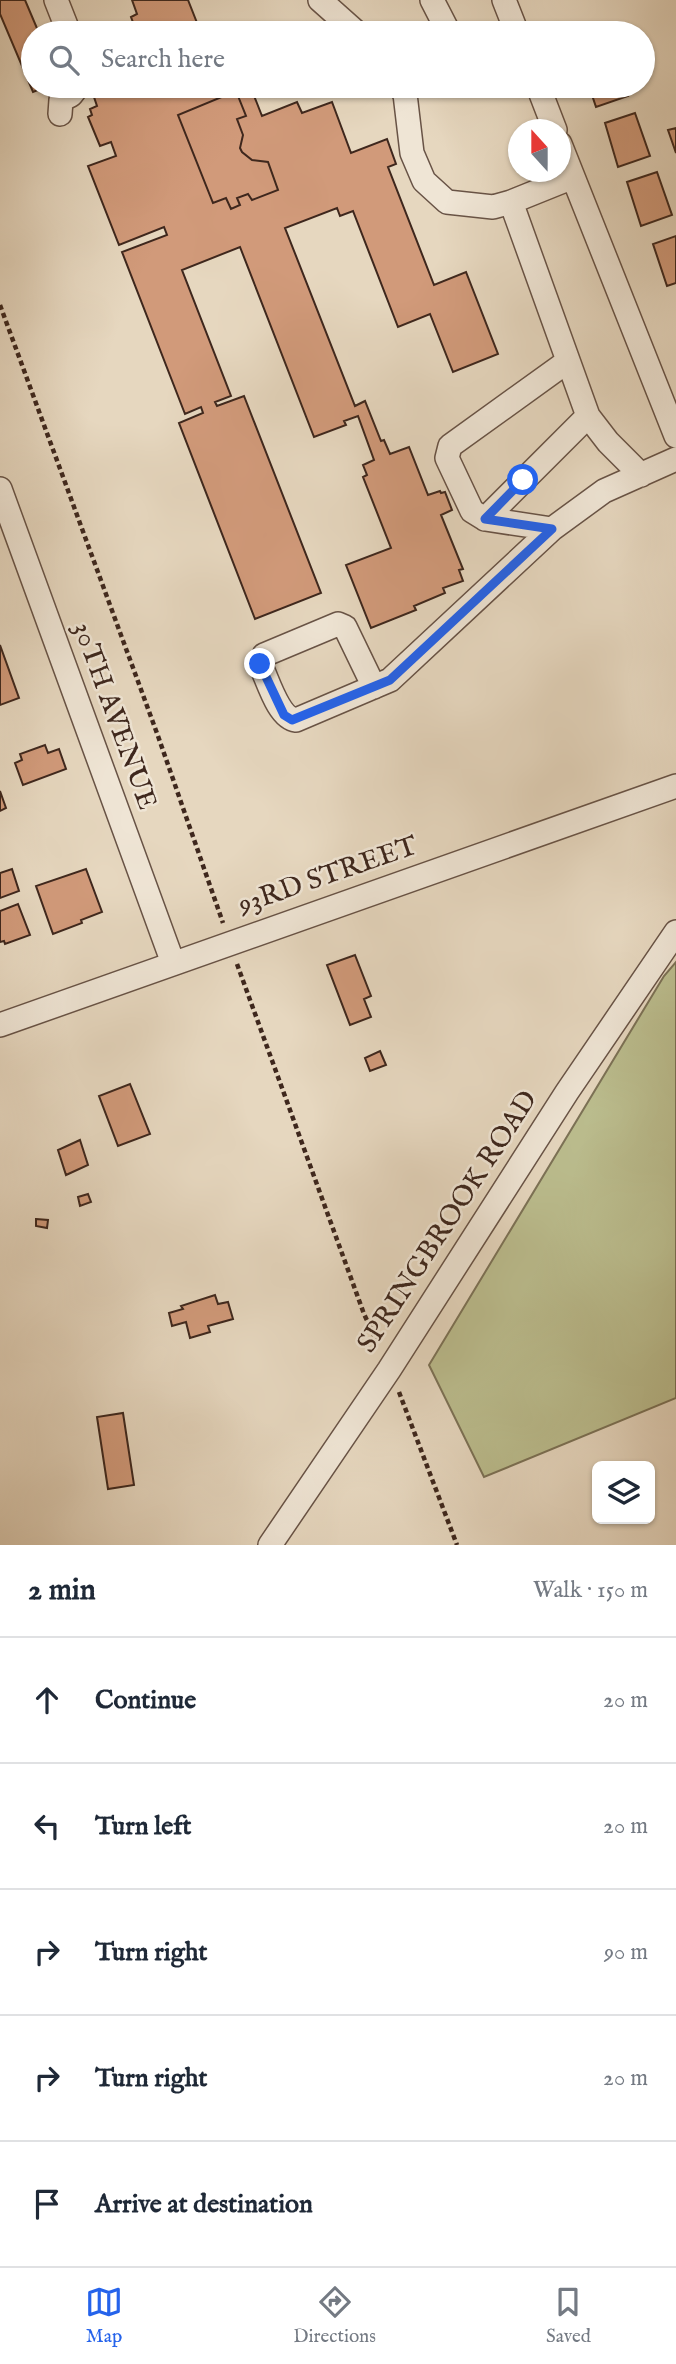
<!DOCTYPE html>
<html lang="en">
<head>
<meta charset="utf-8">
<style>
  :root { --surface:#fff; --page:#f2f2f3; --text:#1f2937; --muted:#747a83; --line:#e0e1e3; --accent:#2563eb }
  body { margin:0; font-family:"IM FELL English",serif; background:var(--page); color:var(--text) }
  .controls { position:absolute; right:21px; bottom:21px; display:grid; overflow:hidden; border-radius:10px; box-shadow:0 2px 5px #0004 }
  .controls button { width:63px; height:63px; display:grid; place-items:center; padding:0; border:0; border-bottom:2px solid var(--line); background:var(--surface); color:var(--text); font:35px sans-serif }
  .compass { position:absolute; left:508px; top:119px; width:63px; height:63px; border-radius:50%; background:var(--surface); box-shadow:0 2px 5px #0004; rotate:339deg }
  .stop { position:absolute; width:21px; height:21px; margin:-16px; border:5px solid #2563eb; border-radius:50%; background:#fff }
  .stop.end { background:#2563eb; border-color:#fff; box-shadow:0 2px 7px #0008 }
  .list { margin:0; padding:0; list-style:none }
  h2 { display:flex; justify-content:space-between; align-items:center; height:91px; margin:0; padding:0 28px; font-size:30px }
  h2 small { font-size:23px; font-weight:400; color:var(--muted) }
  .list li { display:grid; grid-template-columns:46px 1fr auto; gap:21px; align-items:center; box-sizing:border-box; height:126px; padding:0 28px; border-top:2px solid var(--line) }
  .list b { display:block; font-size:26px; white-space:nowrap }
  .list em { font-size:23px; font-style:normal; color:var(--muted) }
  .icon { flex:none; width:38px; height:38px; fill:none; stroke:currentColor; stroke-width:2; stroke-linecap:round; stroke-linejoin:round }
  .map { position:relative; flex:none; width:676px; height:1545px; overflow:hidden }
  .search { position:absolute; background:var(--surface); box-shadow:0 2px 5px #0004; left:21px; right:21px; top:21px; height:77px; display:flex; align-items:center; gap:18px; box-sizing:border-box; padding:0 24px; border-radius:38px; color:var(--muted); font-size:26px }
  .sheet { height:721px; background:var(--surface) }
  nav { display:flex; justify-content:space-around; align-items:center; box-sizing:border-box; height:98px; border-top:2px solid var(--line); background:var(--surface); font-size:19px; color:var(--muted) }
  nav a { display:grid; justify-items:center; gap:4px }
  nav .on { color:var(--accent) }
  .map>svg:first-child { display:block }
</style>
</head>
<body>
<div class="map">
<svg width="676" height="1545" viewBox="0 0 676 1545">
  <rect width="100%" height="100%" fill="#e6d7bf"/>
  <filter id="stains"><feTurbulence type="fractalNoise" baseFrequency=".00286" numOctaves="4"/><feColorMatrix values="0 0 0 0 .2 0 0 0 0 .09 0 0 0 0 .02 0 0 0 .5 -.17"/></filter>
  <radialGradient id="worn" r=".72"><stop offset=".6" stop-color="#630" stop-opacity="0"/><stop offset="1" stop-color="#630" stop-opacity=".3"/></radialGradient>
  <path fill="#bbbd8e" stroke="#7c7256" stroke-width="2" d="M676,962V1398L484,1477L429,1365L664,976Z"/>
  <path fill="#d19a7a" stroke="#3e271d" stroke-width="2" d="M0,0H25L39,33H33V86H48L33,92L0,14Z
    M132,0H188L201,33H137L131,17L137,14Z
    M140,86H257L251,88L262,116L297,102L302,113L332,102L351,153L387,139L396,164L388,167L434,285L466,272L498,354L453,372L430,314L398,327L353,211L340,216L337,208L285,228L355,406L365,401L381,441L384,440L390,454L409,447L428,495L440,491L441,493L445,492L452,510L441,515L463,569L459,570L463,581L443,588L445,593L414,606L416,610L371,628L346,565L391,548L363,477L367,475L363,465L374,460L358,416L344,421L346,425L314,437L240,247L182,270L231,396L215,402L217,406L244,396L321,593L255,619L179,423L203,413L201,407L185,414L122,252L167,235L164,227L119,245L88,166L116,156L111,142L100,146L88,117L92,115L90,109L97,106L94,97L118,88L120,93Z
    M589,86H624L628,96L596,107Z
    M236,91L246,116L237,119L243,135L240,148L242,152L252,160L268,162L278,190L252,200L248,194L237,198L240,205L231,209L226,198L213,203L178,115Z
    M635,113L650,156L618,167L605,123Z
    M676,128V153L668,130Z
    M657,172L672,215L641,226L627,182Z
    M676,236V283L667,286L653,244Z
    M0,645L19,698L0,705Z
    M45,745L48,753L59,749L66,769L23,785L15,763L22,760L20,754Z
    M0,791L6,808L0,811Z
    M12,869L19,891L0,898V873Z
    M86,869L102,912L81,920L82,923L53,934L36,886Z
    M18,904L30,935L5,944L4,941L0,942V911Z
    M355,955L371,996L364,999L371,1017L350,1025L327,965Z
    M380,1051L386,1065L370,1071L365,1058Z
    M130,1084L150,1134L118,1146L99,1096Z
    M80,1140L88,1165L66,1175L58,1150Z
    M88,1194L91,1202L80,1206L78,1197Z
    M36,1219L48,1220L47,1228L36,1226Z
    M215,1295L218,1304L228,1302L233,1319L208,1326L210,1332L190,1338L186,1322L172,1326L169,1313L183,1309L181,1306Z
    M123,1413L134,1485L108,1489L97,1417Z"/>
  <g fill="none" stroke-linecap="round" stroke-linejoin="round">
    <g stroke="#685346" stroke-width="26">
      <path id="minor" d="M56,0L69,33
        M320,0L357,33
        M432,0L449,33
        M504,0L517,33
        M399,86L405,94L412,153L424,181L447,202L493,207L511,202
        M538,86L555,130
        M60,114L61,100L71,95L78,86
        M560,144L676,436
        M573,177L511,202L588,416L608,442L641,475
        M0,489L173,963
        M485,519L588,416
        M552,529L485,519L472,511L447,458L450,446L568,361
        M374,687L345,627L338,624L264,655L260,664C268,680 278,718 296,720L390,680L552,529L604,491L676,459
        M0,1025L676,786
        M270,1545L389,1370L567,1092L676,932"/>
    </g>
    <path stroke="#3e271d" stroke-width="4.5" stroke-dasharray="5 3.5" stroke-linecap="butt" d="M0,305L158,736L223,923
      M237,964L364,1314L379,1346
      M399,1392L457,1545"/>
    <use href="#minor" stroke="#efe5d5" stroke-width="23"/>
  </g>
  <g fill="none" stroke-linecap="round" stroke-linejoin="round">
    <path stroke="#2563eb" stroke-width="9" d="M260,664L284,715L292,720L390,680L552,529L485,519L523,480"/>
  </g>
  <g text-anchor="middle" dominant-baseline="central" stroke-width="5" stroke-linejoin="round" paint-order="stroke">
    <g font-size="28" fill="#3e271d" stroke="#efe5d5">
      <text transform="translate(114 716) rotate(70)">30TH AVENUE</text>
      <text transform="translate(328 876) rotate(-19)">93RD STREET</text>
      <text transform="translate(448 1222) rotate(-57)">SPRINGBROOK ROAD</text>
    </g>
  </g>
  <rect width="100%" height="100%" filter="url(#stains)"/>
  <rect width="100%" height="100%" fill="url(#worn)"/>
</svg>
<div class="controls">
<button><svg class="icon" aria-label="layers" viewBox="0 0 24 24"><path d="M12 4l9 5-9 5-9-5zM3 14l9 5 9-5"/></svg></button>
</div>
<svg class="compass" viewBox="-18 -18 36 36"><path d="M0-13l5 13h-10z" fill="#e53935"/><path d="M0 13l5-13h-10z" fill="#747a83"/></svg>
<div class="stop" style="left:523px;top:480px"></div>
<div class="stop end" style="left:260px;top:664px"></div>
<div class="search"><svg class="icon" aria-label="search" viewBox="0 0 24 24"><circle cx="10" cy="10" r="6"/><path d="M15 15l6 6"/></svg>Search here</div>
</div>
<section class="sheet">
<h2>2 min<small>Walk · 150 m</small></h2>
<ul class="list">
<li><svg class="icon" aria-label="ahead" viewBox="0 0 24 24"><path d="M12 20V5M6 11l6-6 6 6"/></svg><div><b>Continue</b></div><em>20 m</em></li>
<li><svg class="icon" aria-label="left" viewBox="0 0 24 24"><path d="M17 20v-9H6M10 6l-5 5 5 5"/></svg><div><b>Turn left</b></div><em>20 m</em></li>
<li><svg class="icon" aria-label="right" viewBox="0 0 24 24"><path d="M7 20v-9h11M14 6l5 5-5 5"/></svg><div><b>Turn right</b></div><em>90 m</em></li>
<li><svg class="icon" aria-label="right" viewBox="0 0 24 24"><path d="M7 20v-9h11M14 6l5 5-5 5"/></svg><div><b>Turn right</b></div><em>20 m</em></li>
<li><svg class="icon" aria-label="arrive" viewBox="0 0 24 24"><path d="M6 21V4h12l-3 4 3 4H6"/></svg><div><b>Arrive at destination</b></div></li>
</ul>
</section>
<nav>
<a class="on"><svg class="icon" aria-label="map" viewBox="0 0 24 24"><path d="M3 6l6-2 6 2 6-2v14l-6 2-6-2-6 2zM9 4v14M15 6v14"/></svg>Map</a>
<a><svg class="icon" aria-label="directions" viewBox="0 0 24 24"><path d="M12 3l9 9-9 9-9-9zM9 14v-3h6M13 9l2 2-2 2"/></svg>Directions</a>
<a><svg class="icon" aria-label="saved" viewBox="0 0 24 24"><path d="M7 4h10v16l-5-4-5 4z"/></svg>Saved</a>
</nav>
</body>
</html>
